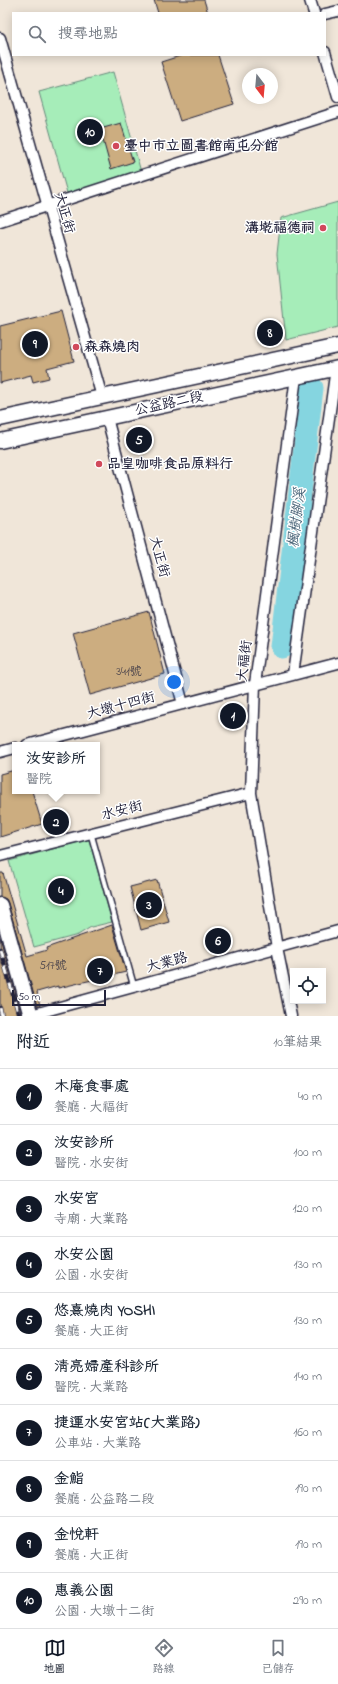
<!DOCTYPE html>
<html lang="zh-TW">
<head>
<meta charset="utf-8">
<style>
  :root { --surface:#fff; --page:#f6f6f7; --text:#1f2937; --muted:#747a83; --line:#e0e1e3; --accent:#111827 }
  body { margin:0; font-family:"Indie Flower","LXGW WenKai TC",sans-serif; background:var(--page); color:var(--text) }
  .controls { position:absolute; right:12px; bottom:12px; display:grid; overflow:hidden; border-radius:0px; box-shadow:0 2px 10px #0003 }
  .controls button { width:36px; height:36px; display:grid; place-items:center; padding:0; border:0; border-bottom:1px solid var(--line); background:var(--surface); color:var(--text); font:20px sans-serif }
  .compass { position:absolute; left:242px; top:68px; width:36px; height:36px; border-radius:50%; background:var(--surface); box-shadow:0 2px 10px #0003; rotate:164deg }
  .scale { position:absolute; left:12px; bottom:10px; width:94px; box-sizing:border-box; padding-left:4px; border:2px solid #22223b; border-top:0; font-size:11px; line-height:14px; white-space:nowrap; color:#22223b; -webkit-text-stroke:3px #fff; paint-order:stroke }
  .you { position:absolute; left:174px; top:682px; width:14px; height:14px; margin:-10px; border:3px solid #fff; border-radius:50%; background:#1a73e8; box-shadow:0 0 0 6px #1a73e833 }
  .badge { display:grid; place-items:center; width:26px; height:26px; border-radius:50%; background:var(--accent); color:#fff; font-size:13px; font-weight:700 }
  .pin { position:absolute; translate:-50% -50%; border:2px solid #fff; box-shadow:0 1px 4px #0006 }
  .popup { position:absolute; left:12px; top:742px; width:88px; height:52px; box-sizing:border-box; display:grid; place-content:center; border-radius:0px; background:var(--surface); filter:drop-shadow(0 1px 3px #0005); font-size:13px; white-space:nowrap; color:var(--muted) }
  .popup b { font-size:15px; color:var(--text) }
  .popup::after { content:''; position:absolute; left:50%; top:100%; margin-left:-8px; border:8px solid transparent; border-top-color:var(--surface) }
  .list { margin:0; padding:0; list-style:none }
  h2 { display:flex; justify-content:space-between; align-items:center; height:52px; margin:0; padding:0 16px; font-size:17px }
  h2 small { font-size:13px; font-weight:400; color:var(--muted) }
  .list li { display:grid; grid-template-columns:26px 1fr auto; gap:12px; align-items:center; box-sizing:border-box; height:56px; padding:0 16px; border-top:1px solid var(--line) }
  .list b { display:block; font-size:15px; white-space:nowrap }
  .list p { margin:0; font-size:13px; white-space:nowrap; color:var(--muted) }
  .list em { font-size:13px; font-style:normal; color:var(--muted) }
  .icon { flex:none; width:22px; height:22px; fill:none; stroke:currentColor; stroke-width:2; stroke-linecap:round; stroke-linejoin:round }
  .map { position:relative; flex:none; width:338px; height:1016px; overflow:hidden }
  .search { position:absolute; background:var(--surface); box-shadow:0 2px 10px #0003; left:12px; right:12px; top:12px; height:44px; display:flex; align-items:center; gap:10px; box-sizing:border-box; padding:0 14px; border-radius:0px; color:var(--muted); font-size:15px }
  .sheet { height:612px; background:var(--surface) }
  nav { display:flex; justify-content:space-around; align-items:center; box-sizing:border-box; height:56px; border-top:1px solid var(--line); background:var(--surface); font-size:11px; color:var(--muted) }
  nav a { display:grid; justify-items:center; gap:2px }
  nav .on { color:var(--accent) }
  .map>svg:first-child { display:block }
</style>
</head>
<body>
<div class="map">
<svg width="338" height="1016" viewBox="0 0 338 1016">
  <rect width="100%" height="100%" fill="#f0e6d9"/>
  <filter id="ink" filterUnits="userSpaceOnUse"><feTurbulence type="fractalNoise" baseFrequency=".025" numOctaves="2"/><feDisplacementMap in="SourceGraphic" scale="8" xChannelSelector="R" yChannelSelector="G"/><feConvolveMatrix kernelMatrix="1 2 1 2 8 2 1 2 1" color-interpolation-filters="sRGB"/></filter>
  <g filter="url(#ink)">
    <path fill="#a6edb9" stroke="#64887a" d="M113,72L141,172L67,193L39,92Z
      M338,202V327L286,340L277,254L281,218Z
      M89,839L112,922L91,927L78,935L34,947L9,861Z"/>
    <g fill="none" stroke-linecap="round" stroke-linejoin="round">
      <path stroke="#85d5e0" stroke-width="23" d="M282,647L312,388"/>
    </g>
    <path fill="#ccad80" stroke="#22223b" d="M154,0H204L208,13H158Z
      M183,55H218L234,104L180,121L161,62Z
      M121,123L133,162L111,169L100,129Z
      M61,311L74,361L47,368L49,378L33,382L31,375L0,383V326Z
      M149,612L165,674L90,695L73,633Z
      M15,770V791H32L42,824L0,837V774Z
      M0,873H3L27,956L47,950L46,948L112,925L126,972L58,988V986L37,992L40,1006H37L8,903L6,899L0,897Z
      M157,880L169,922L141,930L130,887Z
      M0,937L21,1013V1016H0Z"/>
    <g fill="none" stroke-linecap="round" stroke-linejoin="round">
      <g stroke="#22223b" stroke-width="8">
        <path id="service" d="M91,834L134,987"/>
      </g>
      <g stroke="#22223b" stroke-width="13">
        <path id="minor" d="M310,0L314,13
          M325,14L338,11
          M0,38L102,397
          M325,52L338,97
          M0,221L338,112
          M107,418L183,704
          M293,674L336,368
          M27,745L338,663
          M0,752L15,748
          M0,856L251,793
          M27,1016L338,931
          M291,1016L277,948L251,793L255,684L296,377"/>
      </g>
      <g stroke="#22223b" stroke-width="17">
        <path id="secondary" d="M0,419L338,346
          M0,441L338,368
          M0,905L31,1016"/>
      </g>
      <use href="#service" stroke="#fff" stroke-width="5"/>
      <use href="#minor" stroke="#fff" stroke-width="10"/>
      <use href="#secondary" stroke="#fff" stroke-width="14"/>
      <g stroke="#22223b" stroke-width="4.5">
        <path id="rail" d="M0,949L19,1016
          M0,1008L2,1016"/>
      </g>
      <use href="#rail" stroke="#fff" stroke-width="3" stroke-dasharray="9" stroke-linecap="butt"/>
    </g>
  </g>
  <g fill="#d1495b" stroke="#fff" stroke-width="1.5">
    <circle cx="116" cy="146" r="4"/>
    <circle cx="323" cy="228" r="4"/>
    <circle cx="76" cy="347" r="4"/>
    <circle cx="99" cy="464" r="4"/>
  </g>
  <g text-anchor="middle" dominant-baseline="central" stroke-width="3" stroke-linejoin="round" paint-order="stroke">
    <g font-size="12" fill="#4c454c">
      <text x="129" y="672">341號</text>
      <text x="53" y="966">517號</text>
    </g>
    <g font-size="14" font-weight="bold" fill="#22223b" stroke="#fff" text-anchor="start">
      <text x="124" y="146">臺中市立圖書館南屯分館</text>
      <text x="315" y="228" text-anchor="end">溝墘福德祠</text>
      <text x="84" y="347">森森燒肉</text>
      <text x="107" y="464">品皇咖啡食品原料行</text>
    </g>
    <g font-size="14" fill="#22223b" stroke="#fff">
      <text transform="translate(64 213) rotate(74)">大正街</text>
      <text transform="translate(169 404) rotate(-12)">公益路二段</text>
      <text transform="translate(159 557) rotate(75)">大正街</text>
      <text transform="translate(245 661) rotate(-83)">大福街</text>
      <text transform="translate(121 706) rotate(-15)">大墩十四街</text>
      <text transform="translate(122 811) rotate(-14)">水安街</text>
      <text transform="translate(167 963) rotate(-15)">大業路</text>
    </g>
    <g font-size="15" font-style="italic" fill="#456175" stroke="#fff">
      <text transform="translate(297 518) rotate(-83)">楓樹腳溪</text>
    </g>
  </g>
</svg>
<div class="controls">
<button><svg class="icon" aria-label="locate" viewBox="0 0 24 24"><circle cx="12" cy="12" r="6"/><path d="M12 2v4M12 18v4M2 12h4M18 12h4"/></svg></button>
</div>
<svg class="compass" viewBox="-18 -18 36 36"><path d="M0-13l5 13h-10z" fill="#e53935"/><path d="M0 13l5-13h-10z" fill="#747a83"/></svg>
<div class="scale">50 m</div>
<div class="you"></div>
<div class="pin badge" style="left:233px;top:716px">1</div>
<div class="pin badge" style="left:56px;top:822px">2</div>
<div class="popup"><b>汝安診所</b>醫院</div>
<div class="pin badge" style="left:149px;top:905px">3</div>
<div class="pin badge" style="left:61px;top:891px">4</div>
<div class="pin badge" style="left:139px;top:440px">5</div>
<div class="pin badge" style="left:218px;top:941px">6</div>
<div class="pin badge" style="left:100px;top:971px">7</div>
<div class="pin badge" style="left:270px;top:333px">8</div>
<div class="pin badge" style="left:35px;top:344px">9</div>
<div class="pin badge" style="left:90px;top:132px">10</div>
<div class="search"><svg class="icon" aria-label="search" viewBox="0 0 24 24"><circle cx="10" cy="10" r="6"/><path d="M15 15l6 6"/></svg>搜尋地點</div>
</div>
<section class="sheet">
<h2>附近<small>10筆結果</small></h2>
<ul class="list">
<li><span class="badge">1</span><div><b>木庵食事處</b><p>餐廳 · 大福街</p></div><em>40 m</em></li>
<li><span class="badge">2</span><div><b>汝安診所</b><p>醫院 · 水安街</p></div><em>100 m</em></li>
<li><span class="badge">3</span><div><b>水安宮</b><p>寺廟 · 大業路</p></div><em>120 m</em></li>
<li><span class="badge">4</span><div><b>水安公園</b><p>公園 · 水安街</p></div><em>130 m</em></li>
<li><span class="badge">5</span><div><b>悠熹燒肉 YOSHI</b><p>餐廳 · 大正街</p></div><em>130 m</em></li>
<li><span class="badge">6</span><div><b>清亮婦產科診所</b><p>醫院 · 大業路</p></div><em>140 m</em></li>
<li><span class="badge">7</span><div><b>捷運水安宮站(大業路)</b><p>公車站 · 大業路</p></div><em>160 m</em></li>
<li><span class="badge">8</span><div><b>金鮨</b><p>餐廳 · 公益路二段</p></div><em>190 m</em></li>
<li><span class="badge">9</span><div><b>金悅軒</b><p>餐廳 · 大正街</p></div><em>190 m</em></li>
<li><span class="badge">10</span><div><b>惠義公園</b><p>公園 · 大墩十二街</p></div><em>290 m</em></li>
</ul>
</section>
<nav>
<a class="on"><svg class="icon" aria-label="map" viewBox="0 0 24 24"><path d="M3 6l6-2 6 2 6-2v14l-6 2-6-2-6 2zM9 4v14M15 6v14"/></svg>地圖</a>
<a><svg class="icon" aria-label="directions" viewBox="0 0 24 24"><path d="M12 3l9 9-9 9-9-9zM9 14v-3h6M13 9l2 2-2 2"/></svg>路線</a>
<a><svg class="icon" aria-label="saved" viewBox="0 0 24 24"><path d="M7 4h10v16l-5-4-5 4z"/></svg>已儲存</a>
</nav>
</body>
</html>
